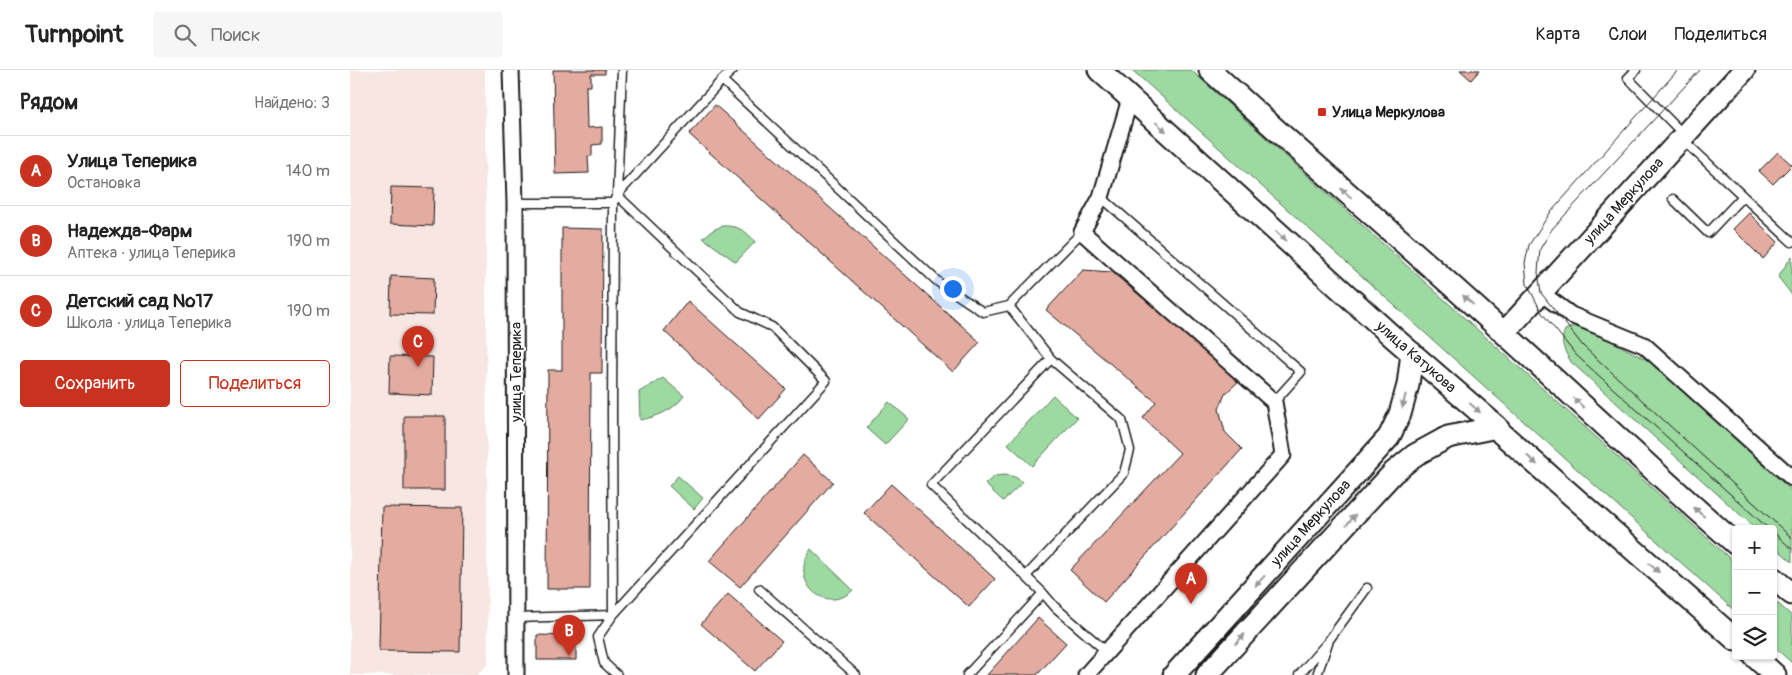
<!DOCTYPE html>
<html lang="ru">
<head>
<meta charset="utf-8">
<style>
  :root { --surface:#fff; --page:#f6f6f6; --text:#222; --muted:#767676; --line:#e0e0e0; --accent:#c8321e }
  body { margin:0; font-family:Pangolin,sans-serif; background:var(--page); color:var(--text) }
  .controls { position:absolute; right:15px; bottom:15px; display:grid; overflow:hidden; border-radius:5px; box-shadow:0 1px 4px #0004 }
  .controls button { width:45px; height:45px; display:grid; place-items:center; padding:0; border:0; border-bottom:1px solid var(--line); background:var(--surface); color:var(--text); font:25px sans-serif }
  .you { position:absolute; left:602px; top:218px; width:18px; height:18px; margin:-12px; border:4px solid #fff; border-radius:50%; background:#1a73e8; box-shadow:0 0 0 8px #1a73e833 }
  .badge { display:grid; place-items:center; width:32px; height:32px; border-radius:50%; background:var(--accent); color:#fff; font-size:16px; font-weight:700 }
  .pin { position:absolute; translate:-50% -41px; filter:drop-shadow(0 1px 2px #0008) }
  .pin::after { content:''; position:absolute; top:26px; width:18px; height:15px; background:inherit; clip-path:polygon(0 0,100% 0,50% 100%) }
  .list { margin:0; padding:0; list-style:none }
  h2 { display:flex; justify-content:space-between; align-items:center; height:65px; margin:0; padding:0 20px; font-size:21px }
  h2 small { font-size:16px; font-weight:400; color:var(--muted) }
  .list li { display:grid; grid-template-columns:32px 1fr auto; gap:15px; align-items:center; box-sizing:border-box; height:70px; padding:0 20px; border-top:1px solid var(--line) }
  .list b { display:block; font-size:19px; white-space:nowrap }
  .list p { margin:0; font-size:16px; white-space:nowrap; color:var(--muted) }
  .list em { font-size:16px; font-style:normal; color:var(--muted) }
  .actions { display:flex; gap:10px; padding:15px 20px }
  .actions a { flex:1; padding:11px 0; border:1px solid var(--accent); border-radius:5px; text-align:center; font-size:18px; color:var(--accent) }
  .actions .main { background:var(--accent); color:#fff }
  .icon { flex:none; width:28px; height:28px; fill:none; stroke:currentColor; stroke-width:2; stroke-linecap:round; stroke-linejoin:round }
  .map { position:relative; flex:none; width:1442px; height:605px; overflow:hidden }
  header { display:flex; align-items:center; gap:30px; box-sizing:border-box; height:70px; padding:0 25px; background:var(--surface); border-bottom:1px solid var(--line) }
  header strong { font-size:24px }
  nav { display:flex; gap:28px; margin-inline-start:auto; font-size:18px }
  .search { width:350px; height:45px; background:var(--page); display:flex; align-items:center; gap:12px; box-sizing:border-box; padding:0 18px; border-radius:5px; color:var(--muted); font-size:19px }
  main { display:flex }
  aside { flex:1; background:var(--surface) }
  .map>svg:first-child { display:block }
</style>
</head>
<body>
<header>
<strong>Turnpoint</strong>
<div class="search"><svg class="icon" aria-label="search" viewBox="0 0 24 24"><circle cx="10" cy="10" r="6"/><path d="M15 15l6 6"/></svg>Поиск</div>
<nav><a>Карта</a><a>Слои</a><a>Поделиться</a></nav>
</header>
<main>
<aside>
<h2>Рядом<small>Найдено: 3</small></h2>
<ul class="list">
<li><span class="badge">A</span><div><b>Улица Теперика</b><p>Остановка</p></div><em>140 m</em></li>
<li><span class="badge">B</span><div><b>Надежда-Фарм</b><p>Аптека · улица Теперика</p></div><em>190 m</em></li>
<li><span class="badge">C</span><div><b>Детский сад №17</b><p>Школа · улица Теперика</p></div><em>190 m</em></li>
</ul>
<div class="actions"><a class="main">Сохранить</a><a>Поделиться</a></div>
</aside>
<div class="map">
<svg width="1442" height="605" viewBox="0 0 1442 605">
  <rect width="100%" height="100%" fill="#fff"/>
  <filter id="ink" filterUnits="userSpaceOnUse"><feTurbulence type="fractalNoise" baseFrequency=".02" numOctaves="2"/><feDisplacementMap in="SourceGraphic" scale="10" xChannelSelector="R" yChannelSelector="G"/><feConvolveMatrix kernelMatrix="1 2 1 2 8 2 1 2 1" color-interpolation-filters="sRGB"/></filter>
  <g filter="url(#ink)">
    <path fill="#f7e6e2" d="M0,0H135L138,594L126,605H0Z"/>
    <path fill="#9ddaa1" stroke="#5c7b5e" d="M782,0H841L1386,494V542Z
      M372,156C387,155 397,161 405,172L386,192L353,168L363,160Z
      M1442,186V225L1428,207Z
      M1229,254L1299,291L1442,421V492L1423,475V459H1406L1221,292C1215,282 1209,273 1215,260Z
      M313,308L334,326C324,340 307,347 290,350L289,322Z
      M703,325L727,348L682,396L658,374Z
      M539,332L559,349L535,375L516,358Z
      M656,405L665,407L673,412L653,431L635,414L645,406Z
      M328,406L353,428L344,439L319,416Z
      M461,479L501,518L503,520C475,546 438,511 461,479Z
      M1423,529L1442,546V593L1423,576Z"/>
    <path fill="#e4aba0" stroke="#1c1c1c" d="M203,0H255V4H241V16H236L237,58L252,57V74L242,75V86H238L239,103L205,104Z
      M1110,0H1130L1121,10Z
      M365,35L630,272L603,302L339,64Z
      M1428,82L1442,95L1423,114L1409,101Z
      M41,117L84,118L83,156L40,154Z
      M1399,143L1428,172L1413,189L1383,159Z
      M212,158L253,159L252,303H241L240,519H197L198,300H212Z
      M733,200L762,202L890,310L875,324L869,339L875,362L892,379L754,532L720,500L830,383L793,348L806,332L696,240Z
      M41,206L84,208L83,245L40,244Z
      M338,231L436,319L409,349L314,261Z
      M40,286L83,287L82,325L39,323Z
      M54,346H95V420H54Z
      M453,385L483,412L390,517L359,491Z
      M541,414L645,509L619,537L514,443Z
      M32,437L112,438L110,582L29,581Z
      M378,524L432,571L405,601L351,554Z
      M688,548L716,573L687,605H637Z
      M187,565L226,566V590H187Z"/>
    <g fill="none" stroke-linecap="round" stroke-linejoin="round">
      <g stroke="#1c1c1c" stroke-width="11">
        <path id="lane" d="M383,0L372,10L588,212L633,242L659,236L732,162
          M1286,0L1278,8L1333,64
          M1332,69L1442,172
          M751,127L951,302L924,332
          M1323,129L1358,163L1393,126
          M165,133H263L267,125L372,10
          M263,133L262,344L263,545L248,567L254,593L267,605
          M659,236L701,289L772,350L780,380L774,403L676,506
          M409,519L506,605
          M693,523L581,415L701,289
          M166,548L263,545L476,311L422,257L390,242L267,125L272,0
          M617,605L693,523L705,537L757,582
          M949,605L976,574
          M967,605L979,570L1017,518"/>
      </g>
      <g stroke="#1c1c1c" stroke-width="19">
        <path id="street" d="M161,0L165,133L166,605
          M1191,223L1221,245L1294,275L1442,408
          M736,605L933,385L924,332L732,162L751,127L780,29"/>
      </g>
      <g stroke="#1c1c1c" stroke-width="25">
        <path id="secondary" d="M749,0L1043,267L1147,357L1151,363L1386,570
          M860,0C957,89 1057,174 1154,263C1231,333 1307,405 1386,474
          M1154,263L1394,0
          M1423,508L1442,524
          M1404,586L1425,605
          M824,605L1039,367L1050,344L1058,315L1062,283
          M857,605L1043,403L1065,385L1098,367L1147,357"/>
      </g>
      <use href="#lane" stroke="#fff" stroke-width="8"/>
      <use href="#street" stroke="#fff" stroke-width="15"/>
      <use href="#secondary" stroke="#fff" stroke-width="21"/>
      <path stroke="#1c1c1c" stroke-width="1" d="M1328,0L1200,143L1179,175L1175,193L1177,214L1192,243L1226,285L1419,459
        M1350,0L1202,159L1190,179L1188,202L1191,223L1233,276L1442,468
        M1423,462L1442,479"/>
    </g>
    <defs><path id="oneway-solid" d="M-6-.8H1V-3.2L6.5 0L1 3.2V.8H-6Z" transform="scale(1.25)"/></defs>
    <g fill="#999">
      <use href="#oneway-solid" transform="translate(811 57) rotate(42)"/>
      <use href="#oneway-solid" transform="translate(996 123) rotate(-139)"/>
      <use href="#oneway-solid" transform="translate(931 166) rotate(42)"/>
      <use href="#oneway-solid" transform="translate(1118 230) rotate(-138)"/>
      <use href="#oneway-solid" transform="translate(1054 331) rotate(104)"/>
      <use href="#oneway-solid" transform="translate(1229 333) rotate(-137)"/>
      <use href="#oneway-solid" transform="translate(1125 338) rotate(41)"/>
      <use href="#oneway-solid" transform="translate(1182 390) rotate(42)"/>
      <use href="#oneway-solid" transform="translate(1349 442) rotate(-138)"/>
      <use href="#oneway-solid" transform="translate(1001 450) rotate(-48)"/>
      <use href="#oneway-solid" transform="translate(1304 498) rotate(41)"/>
      <use href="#oneway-solid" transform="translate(910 511) rotate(132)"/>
      <use href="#oneway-solid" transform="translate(890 569) rotate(-48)"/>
    </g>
  </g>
  <rect fill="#c8321e" stroke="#fff" stroke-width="2" x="967" y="37" width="10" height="10" rx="2.5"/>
  <g text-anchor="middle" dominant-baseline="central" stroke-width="4" stroke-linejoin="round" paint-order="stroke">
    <g font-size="15" font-weight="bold" fill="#1c1c1c" stroke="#fff" text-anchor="start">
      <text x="982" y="42">Улица Меркулова</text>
    </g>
    <g font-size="15" fill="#1c1c1c" stroke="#fff">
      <text transform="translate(1274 131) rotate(-48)">улица Меркулова</text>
      <text transform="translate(1066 287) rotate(41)">улица Катукова</text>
      <text transform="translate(166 302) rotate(-90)">улица Теперика</text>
      <text transform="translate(961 453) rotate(-48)">улица Меркулова</text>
    </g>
  </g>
</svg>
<div class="controls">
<button>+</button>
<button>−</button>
<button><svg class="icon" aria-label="layers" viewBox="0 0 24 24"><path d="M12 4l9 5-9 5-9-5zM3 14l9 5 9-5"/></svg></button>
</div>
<div class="you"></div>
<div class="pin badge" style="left:841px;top:534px">A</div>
<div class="pin badge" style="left:219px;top:586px">B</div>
<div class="pin badge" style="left:68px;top:297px">C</div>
</div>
</main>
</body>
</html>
